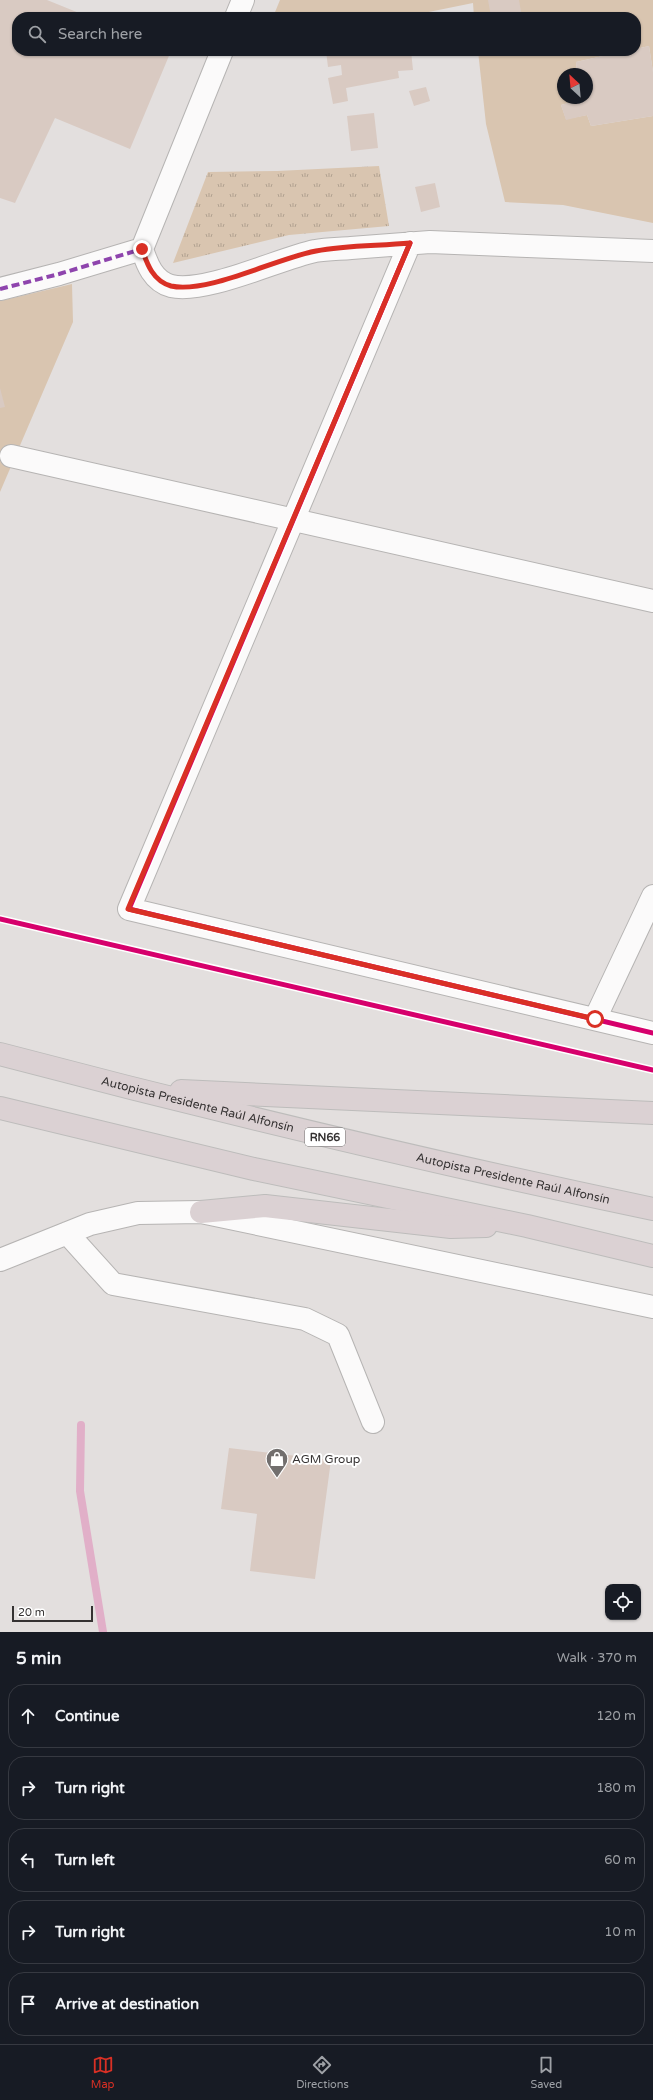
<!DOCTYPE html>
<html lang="en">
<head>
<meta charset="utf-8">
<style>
  :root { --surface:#171b24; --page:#242831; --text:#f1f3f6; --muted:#9ea1a6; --line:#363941; --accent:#d93025 }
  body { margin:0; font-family:"Varela Round",sans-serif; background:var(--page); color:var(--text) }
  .controls { position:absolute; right:12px; bottom:12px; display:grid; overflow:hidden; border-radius:8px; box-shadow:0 1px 3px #0004 }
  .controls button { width:36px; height:36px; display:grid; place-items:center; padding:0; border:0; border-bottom:1px solid var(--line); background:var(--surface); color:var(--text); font:20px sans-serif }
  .compass { position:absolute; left:557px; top:68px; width:36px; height:36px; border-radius:50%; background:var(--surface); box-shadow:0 1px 3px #0004; rotate:334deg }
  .scale { position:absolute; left:12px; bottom:10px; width:81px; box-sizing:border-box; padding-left:4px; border:2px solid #353232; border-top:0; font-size:11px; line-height:14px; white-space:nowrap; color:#353232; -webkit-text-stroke:3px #fff; paint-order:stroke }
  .stop { position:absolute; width:12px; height:12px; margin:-9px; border:3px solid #d93025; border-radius:50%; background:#fff }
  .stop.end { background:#d93025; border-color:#fff; box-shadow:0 1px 4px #0008 }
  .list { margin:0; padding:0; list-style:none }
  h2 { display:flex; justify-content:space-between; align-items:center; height:52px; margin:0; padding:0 16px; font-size:17px }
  h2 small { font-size:13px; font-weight:400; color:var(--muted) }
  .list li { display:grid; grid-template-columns:26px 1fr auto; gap:12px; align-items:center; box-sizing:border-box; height:64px; margin:0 8px 8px; padding:0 8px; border:1px solid var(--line); border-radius:16px }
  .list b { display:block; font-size:15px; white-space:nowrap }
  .list em { font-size:13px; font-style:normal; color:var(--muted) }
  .icon { flex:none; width:22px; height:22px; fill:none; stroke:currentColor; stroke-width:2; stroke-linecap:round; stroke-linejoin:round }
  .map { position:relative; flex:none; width:653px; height:1632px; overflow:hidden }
  .search { position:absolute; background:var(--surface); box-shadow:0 1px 3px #0004; left:12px; right:12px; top:12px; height:44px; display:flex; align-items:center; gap:10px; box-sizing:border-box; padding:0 14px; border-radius:16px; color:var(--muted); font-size:15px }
  .sheet { height:412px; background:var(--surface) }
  nav { display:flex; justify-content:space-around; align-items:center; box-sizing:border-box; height:56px; border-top:1px solid var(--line); background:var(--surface); font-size:11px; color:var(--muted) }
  nav a { display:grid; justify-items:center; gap:2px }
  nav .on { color:var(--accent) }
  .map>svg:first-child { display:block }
</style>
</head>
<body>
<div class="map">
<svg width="653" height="1632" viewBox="0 0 653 1632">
  <defs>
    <pattern id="grass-tufts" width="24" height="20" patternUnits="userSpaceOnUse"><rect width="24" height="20" fill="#d9c5b0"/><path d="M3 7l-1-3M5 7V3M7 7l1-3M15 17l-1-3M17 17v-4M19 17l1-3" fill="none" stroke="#b1a190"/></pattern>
  </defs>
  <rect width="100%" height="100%" fill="#e3dfde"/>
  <path fill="url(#grass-tufts)" d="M379,166L389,226L289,235L173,263L208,172L277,171Z"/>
  <path fill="#d9c5b0" d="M280,0H653V72L649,46L636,49V17H474L473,3L404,17H273Z
    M478,51H625L576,62L577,74H563V98H579V100L561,105L566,119L587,115L591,126L653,116V223L563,205L505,202L486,124Z
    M72,284L73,322L0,492V301Z"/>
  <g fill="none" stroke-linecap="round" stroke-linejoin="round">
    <path stroke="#e1afc8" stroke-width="8" d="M81,1425L80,1491L103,1632"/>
  </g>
  <path fill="#d9cac2" d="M0,0H47L89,17H17V51H171L130,149L55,118L15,203L0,198Z
    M488,0H519L522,17H491Z
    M649,46L653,72V116L591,126L587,115L566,120L561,105L579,100V98H587V74H577L576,62L625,51H636V49Z
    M326,51H411L413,70L398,71L399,78L346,88L348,101L333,104L328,78L342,75L341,65L328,67Z
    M426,87L430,101L414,106L409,91Z
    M374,113L378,148L351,151L347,116Z
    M435,183L440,207L421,212L415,187Z
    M0,388L5,407L0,408Z
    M229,1448L331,1460L315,1579L250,1571L257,1514L221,1509Z"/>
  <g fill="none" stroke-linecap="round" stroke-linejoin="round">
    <g stroke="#b6b4b3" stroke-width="24">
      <path id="minor" d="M236,17L243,0
        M222,51L142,249C147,264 153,281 171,286C206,294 278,259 315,251C327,249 340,249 351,248C378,246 404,244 430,242L653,251
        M410,243L129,909L653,1033
        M0,289L59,274L142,249
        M11,456L653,601
        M595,1019L653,896
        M67,1233L113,1284L305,1319L338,1335L373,1422
        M0,1260L90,1224L138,1213L201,1212L653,1307"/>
    </g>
    <g stroke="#bdbcbb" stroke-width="24">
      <g id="highway">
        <path id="s1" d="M0,1054C216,1111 434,1163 653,1209"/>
        <path d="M181,1091L653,1113"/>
        <path d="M0,1108L254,1169L527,1226L653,1256"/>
        <path d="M201,1212L265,1206L451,1227L486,1226"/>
      </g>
    </g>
    <use href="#minor" stroke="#fbfafa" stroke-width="22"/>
    <use href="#highway" stroke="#dbd1d3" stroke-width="22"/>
    <path stroke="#8e44ad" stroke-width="4" stroke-dasharray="8 4" stroke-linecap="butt" d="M0,289L59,274L142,249"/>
    <g stroke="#fff" stroke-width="8">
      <path id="cycleway" d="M410,243L129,909L653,1033
        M0,919L653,1070"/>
    </g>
    <use href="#cycleway" stroke="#d6006c" stroke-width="5"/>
  </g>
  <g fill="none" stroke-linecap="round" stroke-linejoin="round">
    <path stroke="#d93025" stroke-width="5" d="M142,249C147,264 153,281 171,286C208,294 277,258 316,251C346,245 379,246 410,243L128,909L595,1019"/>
  </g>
  <defs>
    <g id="shop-pin" transform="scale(1.15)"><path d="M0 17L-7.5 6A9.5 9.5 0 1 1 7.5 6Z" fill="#726f6e" stroke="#fff"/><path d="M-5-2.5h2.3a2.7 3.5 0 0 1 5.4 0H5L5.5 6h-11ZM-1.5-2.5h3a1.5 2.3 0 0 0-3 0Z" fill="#fff"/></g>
  </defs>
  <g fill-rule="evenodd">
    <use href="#shop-pin" x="277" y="1459"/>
  </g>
  <g text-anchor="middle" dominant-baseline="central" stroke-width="4" stroke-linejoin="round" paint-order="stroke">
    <rect fill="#fff" stroke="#727070" stroke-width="1" x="305" y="1128" width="40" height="18" rx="3"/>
    <g font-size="11" font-weight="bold" fill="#353232">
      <text x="325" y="1137">RN66</text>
    </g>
    <g font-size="12" fill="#353232" stroke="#fff">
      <text stroke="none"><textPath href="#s1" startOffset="204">Autopista Presidente Raúl Alfonsín</textPath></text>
      <text stroke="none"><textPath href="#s1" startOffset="528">Autopista Presidente Raúl Alfonsín</textPath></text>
    </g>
    <g font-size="12" fill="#353232" stroke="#fff" text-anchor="start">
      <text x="292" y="1459">AGM Group</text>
    </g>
  </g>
</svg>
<div class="controls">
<button><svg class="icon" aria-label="locate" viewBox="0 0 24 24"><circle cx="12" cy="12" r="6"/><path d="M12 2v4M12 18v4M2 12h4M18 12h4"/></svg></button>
</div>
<svg class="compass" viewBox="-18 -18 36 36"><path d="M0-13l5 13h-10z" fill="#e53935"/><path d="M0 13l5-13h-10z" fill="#9ea1a6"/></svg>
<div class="scale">20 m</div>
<div class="stop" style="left:595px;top:1019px"></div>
<div class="stop end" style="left:142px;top:249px"></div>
<div class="search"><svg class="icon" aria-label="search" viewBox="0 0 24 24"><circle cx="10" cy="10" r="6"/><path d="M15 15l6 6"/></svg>Search here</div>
</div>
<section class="sheet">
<h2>5 min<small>Walk · 370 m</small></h2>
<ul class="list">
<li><svg class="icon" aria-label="ahead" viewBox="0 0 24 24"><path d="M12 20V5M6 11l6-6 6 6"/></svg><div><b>Continue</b></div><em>120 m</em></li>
<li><svg class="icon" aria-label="right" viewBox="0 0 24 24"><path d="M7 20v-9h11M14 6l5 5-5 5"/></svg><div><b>Turn right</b></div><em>180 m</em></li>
<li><svg class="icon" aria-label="left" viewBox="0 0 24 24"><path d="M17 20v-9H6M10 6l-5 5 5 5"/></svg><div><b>Turn left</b></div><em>60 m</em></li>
<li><svg class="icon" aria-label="right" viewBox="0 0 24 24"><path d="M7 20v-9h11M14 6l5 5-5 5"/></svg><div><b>Turn right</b></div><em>10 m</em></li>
<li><svg class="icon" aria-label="arrive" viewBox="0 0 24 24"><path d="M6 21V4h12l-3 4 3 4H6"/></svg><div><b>Arrive at destination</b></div></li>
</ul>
</section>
<nav>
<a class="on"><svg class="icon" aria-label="map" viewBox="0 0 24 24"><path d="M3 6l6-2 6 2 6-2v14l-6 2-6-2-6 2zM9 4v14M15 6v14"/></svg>Map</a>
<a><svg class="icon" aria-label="directions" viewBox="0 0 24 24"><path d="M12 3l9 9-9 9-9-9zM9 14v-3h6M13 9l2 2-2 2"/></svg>Directions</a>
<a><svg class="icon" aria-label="saved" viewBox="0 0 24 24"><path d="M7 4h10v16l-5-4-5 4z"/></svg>Saved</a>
</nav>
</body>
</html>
